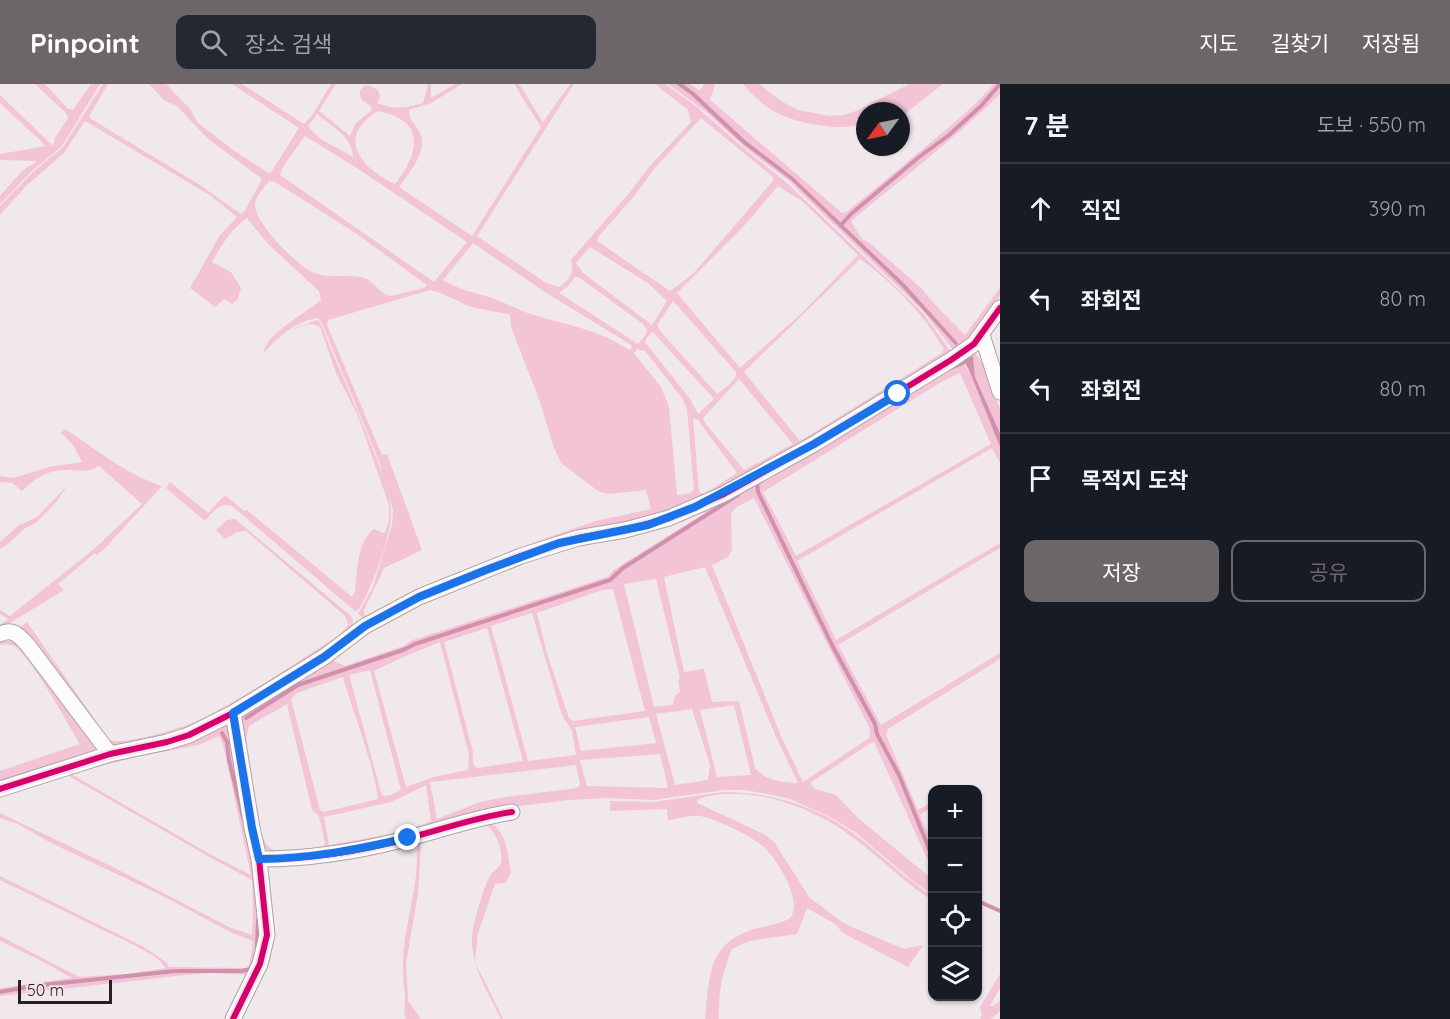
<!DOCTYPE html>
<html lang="ko">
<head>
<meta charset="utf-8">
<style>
  :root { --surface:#171b24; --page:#242831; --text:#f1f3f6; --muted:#9ea1a6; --line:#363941; --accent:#6d6669 }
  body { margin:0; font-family:Quicksand,"Noto Sans KR",sans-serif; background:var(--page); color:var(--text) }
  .controls { position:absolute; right:18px; bottom:18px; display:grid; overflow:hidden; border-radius:12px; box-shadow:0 2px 4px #0004 }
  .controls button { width:54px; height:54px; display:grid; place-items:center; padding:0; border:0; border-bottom:2px solid var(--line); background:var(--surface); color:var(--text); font:30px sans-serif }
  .compass { position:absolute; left:856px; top:18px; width:54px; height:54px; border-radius:50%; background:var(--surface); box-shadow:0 2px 4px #0004; rotate:237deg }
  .scale { position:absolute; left:18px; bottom:15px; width:94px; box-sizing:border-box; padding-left:6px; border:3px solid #262023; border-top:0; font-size:16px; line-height:21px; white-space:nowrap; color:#262023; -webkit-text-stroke:4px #f5e4ea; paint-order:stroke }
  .stop { position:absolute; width:18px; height:18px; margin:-14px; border:4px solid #1a73e8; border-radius:50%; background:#fff }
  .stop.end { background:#1a73e8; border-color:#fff; box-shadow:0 2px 6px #0008 }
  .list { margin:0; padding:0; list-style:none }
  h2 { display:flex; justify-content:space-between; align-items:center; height:78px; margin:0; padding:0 24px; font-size:26px }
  h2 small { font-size:20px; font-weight:400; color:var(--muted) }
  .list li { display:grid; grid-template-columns:39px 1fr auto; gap:18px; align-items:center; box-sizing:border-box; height:90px; padding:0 24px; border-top:2px solid var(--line) }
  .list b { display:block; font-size:22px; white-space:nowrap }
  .list em { font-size:20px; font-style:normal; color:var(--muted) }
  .actions { display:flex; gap:12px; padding:18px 24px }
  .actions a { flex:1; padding:14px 0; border:2px solid var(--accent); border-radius:12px; text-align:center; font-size:21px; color:var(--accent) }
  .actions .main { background:var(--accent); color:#fff }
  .icon { flex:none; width:33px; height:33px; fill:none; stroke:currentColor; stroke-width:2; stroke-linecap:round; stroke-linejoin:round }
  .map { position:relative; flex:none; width:1000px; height:935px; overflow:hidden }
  header { display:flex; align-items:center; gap:36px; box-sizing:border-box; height:84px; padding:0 30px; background:var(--accent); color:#fff }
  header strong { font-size:28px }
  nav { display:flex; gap:33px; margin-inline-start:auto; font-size:21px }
  .search { width:420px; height:54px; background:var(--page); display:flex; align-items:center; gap:15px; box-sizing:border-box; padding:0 21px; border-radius:12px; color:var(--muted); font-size:22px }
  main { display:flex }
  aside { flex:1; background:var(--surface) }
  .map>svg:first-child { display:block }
</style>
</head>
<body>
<header>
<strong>Pinpoint</strong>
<div class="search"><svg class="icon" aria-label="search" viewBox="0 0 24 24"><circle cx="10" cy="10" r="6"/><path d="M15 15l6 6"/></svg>장소 검색</div>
<nav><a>지도</a><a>길찾기</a><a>저장됨</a></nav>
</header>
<main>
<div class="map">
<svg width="1000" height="935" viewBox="0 0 1000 935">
  <rect width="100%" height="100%" fill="#f1e8eb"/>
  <path fill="#f3c3d6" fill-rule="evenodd" d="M35,0H45L68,25L73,26L91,0H100L62,62L32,87L0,120V112L22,87L37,77L0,76V70L46,62L0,19V11L53,62L55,54L68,34L66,29Z
    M103,0H108L89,32L91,35L197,99L241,130L245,127L262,95L207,54L177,22L164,16L149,0H166L190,25L198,39L233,66L270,90L299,44L232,0H242L304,40L313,30L331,0H336L319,27L350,52L356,39L372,26L370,21C363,17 359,15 360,6L365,1L370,2L378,6L380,13L377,19C394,26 406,24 423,19L428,0H431V14L455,0H462L431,19L409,26C409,38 417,41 421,51C427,69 408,90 399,103L472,152L541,43L514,0H519L543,38L570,0H574L477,152L546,199L559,203C570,195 574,190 571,176L630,108L649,83L691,38L688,26L655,0H665L697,23L747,67L786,98L923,229L951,268L872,320L696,418L617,443L365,535L358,530L373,503L392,441L393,426L379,377L321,237L317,234C294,238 278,253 263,270C265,250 305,230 321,216L319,207L268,160L247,134C231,146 221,161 212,178L231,188L241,204L238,215L232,220L224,215L215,223L190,204L220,151L237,133L211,112L85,37L64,69L26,102L0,131V122L33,88L63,63ZM378,27C426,36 420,69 395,100C361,85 335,52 378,27ZM317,30C331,42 353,53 353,73L319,54L308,42ZM701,34L772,92L773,97L692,191L670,207L597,157L599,152L634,112L654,85ZM305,52L360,86L467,158L434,198L280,91L284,81ZM269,97L275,98L354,148L427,201L424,204L390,212C380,210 375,198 364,194C348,189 330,195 314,189C298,183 254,138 255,121C255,112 264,104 269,97ZM778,102L802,117L858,171L802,229L740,284L677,209L743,143ZM473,159L545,208L631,261L632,264L629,266C600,246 567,241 534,231C518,226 502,217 486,212C469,208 459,205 443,196ZM590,163L648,199L667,217L652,241L583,189L576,179ZM860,175C891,197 926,232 944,266L942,269L800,357L744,288ZM575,193L580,194L643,240L647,246L645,252L638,260L559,209L568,202ZM430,206C443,209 454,215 466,221C472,224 500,228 510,231L511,243L540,318L554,364L561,379L598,407L608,410L646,406L651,425L596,437L546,454L434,498L367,532L364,530V526L384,484L422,466L387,370L382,371L327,241L328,236ZM673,217L736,288V292L730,300L717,310L660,247L657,241ZM653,248L714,315L698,330L690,315L645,258L648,252ZM637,265L645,267L682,314L687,325L694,405L691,409L677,411L669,323L661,303L634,269ZM739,295L793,360L744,386L705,339L703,334ZM693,334L698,336L737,389L704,410L699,408Z
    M668,0H676L691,11L742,59L791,96L901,202L955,261L958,259L904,199L843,140L851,131L919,74L950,52L982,22L1000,1V10C954,56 901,95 851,137L861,154L872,161L922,205L938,224L965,251L1000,204V212L972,251L954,267L924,228L788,96L748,66L705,27Z
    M683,0H690L700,7L704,0H715L710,16L842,129L846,128C865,113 884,97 904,81C936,53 965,33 994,0H999L980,21L948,50L918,72L850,129L841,139L793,93L745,56L694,8Z
    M743,0H759L781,17L798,26L829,32L844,31L856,27L909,0H943L901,33V27H865V39C849,44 835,44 819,41C786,36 765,27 743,0Z
    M317,236L320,238C336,279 355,320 371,361C379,381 390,405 391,426C392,451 372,504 359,525L355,527L232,422C219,418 213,428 205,437L166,404L170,398L208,429L223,413L226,412L244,427L247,426L352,513L355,508C357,490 357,457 374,445L383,449L386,447L389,435V421L358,332L336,289L320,243C304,233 286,252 274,260L297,243Z
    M975,269L985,282L1000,325V349L975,293L973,273L970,272L756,398L622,483L610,495L297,600L245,635L261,627L298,602L403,567L416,561L611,496L623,485L756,400L757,408L831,561L874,640L876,651L898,691L932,774V785L874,658L869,660L810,699L815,705L836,711L858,734L932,795V810L913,797L856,749L834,735L788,714L745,706H724L653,716L606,714L569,716L496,725L410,751L290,772C275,772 265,768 257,754L247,705L239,639L242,632L286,601L322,580L366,548L419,518L524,475L582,458L632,449L669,440L708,424L887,321L965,271ZM754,414L870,645L869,654L803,698L781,652L712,481L728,473L732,466L731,430L735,424ZM704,427L705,429L615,485L607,493L413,556L403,562L345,582L332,576C378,537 433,513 489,491C515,482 540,472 567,465C589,459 612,456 635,451C659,445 681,436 704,427ZM705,483L777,655L798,699C780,698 767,697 755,684L739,617L712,618L704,585L684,588L664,493ZM656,495L680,594L678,597L680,607L674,614L673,621L654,623L624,500ZM613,505L645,627L573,637L569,634L547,570L537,529L602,506ZM532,529L562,631L572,647L576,671L528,677L491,542ZM487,544L523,677L477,684L473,680V668L444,558ZM440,558L469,671L468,686L437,692L406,703L374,587L403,573ZM370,586L401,706L391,711L382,712L349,591ZM343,593C354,632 373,677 378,715L324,728L320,726L291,615L297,609ZM287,620L312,726L319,732L325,759L323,763C307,765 283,774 269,763C256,753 245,678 246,660C246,654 248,648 249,642ZM734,621L751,691L717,693L700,626ZM692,625L710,681L708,696L675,701L656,630ZM649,633L656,659L581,667L575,643ZM660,670L668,704L587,702L580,676ZM576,681L580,701L577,704L499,714L477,719L437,735L430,698ZM426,701L431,737L407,747L329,761L324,733L391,718Z
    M962,280L969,286L1000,363V379L992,364L797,477L836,556L1000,459V464L838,561L881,641L1000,569V575L888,645L886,651L918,726L932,718V723L920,731L932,759V770L899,690L878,650L875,640L833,561L759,408L758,399ZM960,289L991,360L796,472L763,408L943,297Z
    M65,345C98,366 123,389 162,402L107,462L97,471L95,469L58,500L64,506L0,545V541L8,535L0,530V526L10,532L94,465L142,420L99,382C90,388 83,387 72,386C51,384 36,393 22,407L12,399L0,398V392L14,394L49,383L82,378L73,361L61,349Z
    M67,402L57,417L37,438L24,445L8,460L0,465V458L19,441L37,433Z
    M235,435L351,532C355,541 352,544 346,550L222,629L179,649L112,662L19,544L27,538L109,656C122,662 187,643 201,635C239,616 276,592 311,569C323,561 340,553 348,541L345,532L337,525L246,447L237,448L225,455L216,446L227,436Z
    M0,556L16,558L25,566L99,666L0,700V687L80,660C68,640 31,572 14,562C10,560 5,560 0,561Z
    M226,640H230L231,643L239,698L256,778L263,850L257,882L231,935H228L249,891L211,889L185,891L0,912V909L33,903L175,888H242L250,887L254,884L258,866L259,813L257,789L230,676C232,666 228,657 223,649L221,650L226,658L228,676L255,790L257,813L256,866L252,883L250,886H175L33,901L0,907V904L72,894L40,876L0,857V852L79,893L127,890L166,884L157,874L136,862L0,796V792L144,863L166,878L169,883L247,884L250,877L253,857L230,848L165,813L49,758L18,740L0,734V729L113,783L229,843L252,851L253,832L252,796L213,775L67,691L0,713V710L71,685L174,660ZM219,652L223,660L251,791L215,773L71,690L140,672L199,661Z
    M724,708C772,708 819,723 857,752C882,772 905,794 932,812V816C906,800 885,778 860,759C827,732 780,711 738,710C724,710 710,710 697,716V719L764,750L774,758L810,814L845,840L904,865L923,861L908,883L843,849L835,840L807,824L797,850L749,857L732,865C721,893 719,905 719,935H705C710,897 706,862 749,847C762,842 776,841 789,835C805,820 778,777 766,765C756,754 715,734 700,732C690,731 678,735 668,736L667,725L610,727V717L653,718Z
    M487,738C507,744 508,772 511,789L505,799L495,800L478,849L475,878L503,935H501C489,910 473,886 472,858C471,844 483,805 490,792C493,786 500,784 501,778C504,767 494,743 483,739L421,759L418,810L406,879L408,917L421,935H406C403,928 405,920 405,912C404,903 403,893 403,884C402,841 422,799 416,755Z
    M1000,890V904L990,922H993L1000,917V927L991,935H980L982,930L980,923Z"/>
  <path fill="#d190ad" d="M676,0H683L694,8L745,56L793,93L904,199L958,259L957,261H955L901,202L791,96L742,59L691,11Z
    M973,272L975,293L1000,349V363L969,286L963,276Z"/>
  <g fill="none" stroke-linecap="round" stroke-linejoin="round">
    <path stroke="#d190ad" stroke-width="4" d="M841,141L851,130L919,73L949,51L981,22L1000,0
      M951,284L963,279
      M757,399L758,408L832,561L875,640L877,650L899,691L932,772
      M246,634L298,601L403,566L415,560L610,496L623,484L738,411
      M222,649L227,658L229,676L243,733
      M978,817L1000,827
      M257,863L258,835
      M0,908L33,902L175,887H241L252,885"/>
    <g stroke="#aba4a7" stroke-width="17">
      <path id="minor" d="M982,251L1000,308
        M0,550C13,544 18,551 27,560L110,670
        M233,629L252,744L259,775L267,851L260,880L233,935
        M0,705L110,670L167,658L189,651L233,629L324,573L365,542L419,513L521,472L578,454L625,446L669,434L724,410L814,360L951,276L974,260L1000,224
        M259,775C309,775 361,767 409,754C444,745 477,733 512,728"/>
    </g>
    <use href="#minor" stroke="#fdfcfc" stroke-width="15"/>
    <g stroke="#f5e4ea" stroke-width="10">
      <path id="cycleway" d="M233,629L252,744L259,775L267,851L260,880L233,935
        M0,705L110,670L167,658L189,651L233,629L324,573L365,542L419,513L521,472L578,454L625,446L669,434L724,410L814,360L951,276L974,260L1000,224
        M259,775C309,775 361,767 409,754C444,745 477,733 512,728"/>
    </g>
    <use href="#cycleway" stroke="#d6006c" stroke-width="6"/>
  </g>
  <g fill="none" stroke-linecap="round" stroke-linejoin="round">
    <path stroke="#1a73e8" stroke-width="8" d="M408,754C359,765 310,775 259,775L252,744L233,629L324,573L365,542L419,513L486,486L559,459L648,441L695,423L814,360L898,310"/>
  </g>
</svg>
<div class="controls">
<button>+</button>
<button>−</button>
<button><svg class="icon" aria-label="locate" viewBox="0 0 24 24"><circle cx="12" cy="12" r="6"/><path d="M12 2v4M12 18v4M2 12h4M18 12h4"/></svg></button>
<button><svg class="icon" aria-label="layers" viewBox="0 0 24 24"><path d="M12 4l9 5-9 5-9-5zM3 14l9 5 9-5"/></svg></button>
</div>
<svg class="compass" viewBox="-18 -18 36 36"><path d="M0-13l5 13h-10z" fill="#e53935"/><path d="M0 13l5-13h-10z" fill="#9ea1a6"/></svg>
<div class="scale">50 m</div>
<div class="stop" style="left:898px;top:310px"></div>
<div class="stop end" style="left:408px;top:754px"></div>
</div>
<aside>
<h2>7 분<small>도보 · 550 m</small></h2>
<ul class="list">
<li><svg class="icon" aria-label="ahead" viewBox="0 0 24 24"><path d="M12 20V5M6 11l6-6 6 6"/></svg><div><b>직진</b></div><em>390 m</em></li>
<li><svg class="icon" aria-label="left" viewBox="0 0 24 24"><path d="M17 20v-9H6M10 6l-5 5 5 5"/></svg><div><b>좌회전</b></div><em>80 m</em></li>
<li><svg class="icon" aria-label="left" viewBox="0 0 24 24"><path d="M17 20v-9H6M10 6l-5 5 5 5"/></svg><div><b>좌회전</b></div><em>80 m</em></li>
<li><svg class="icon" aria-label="arrive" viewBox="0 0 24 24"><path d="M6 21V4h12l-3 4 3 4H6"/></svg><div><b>목적지 도착</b></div></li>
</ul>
<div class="actions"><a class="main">저장</a><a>공유</a></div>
</aside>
</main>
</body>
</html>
